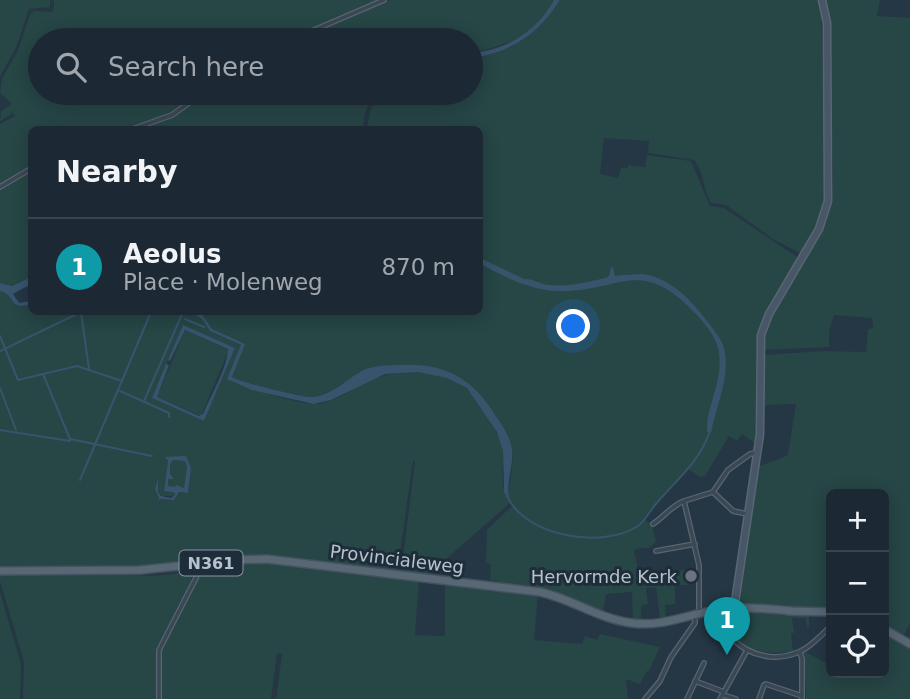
<!DOCTYPE html>
<html lang="en">
<head>
<meta charset="utf-8">
<style>
  :root { --surface:#1c2834; --page:#25303c; --text:#f1f3f6; --muted:#a0a6ac; --line:#3a444f; --accent:#8bc4ff }
  body { margin:0; font-family:"DejaVu Sans",sans-serif; background:var(--page); color:var(--text) }
  .controls { position:absolute; right:21px; bottom:21px; display:grid; overflow:hidden; border-radius:10px; box-shadow:0 4px 18px #0003 }
  .controls button { width:63px; height:63px; display:grid; place-items:center; padding:0; border:0; border-bottom:2px solid var(--line); background:var(--surface); color:var(--text); font:35px sans-serif }
  .you { position:absolute; left:574px; top:327px; width:24px; height:24px; margin:-18px; border:5px solid #fff; border-radius:50%; background:#1a73e8; box-shadow:0 0 0 10px #1a73e833 }
  .badge { display:grid; place-items:center; width:46px; height:46px; border-radius:50%; background:var(--accent); color:#fff; font-size:23px; font-weight:700 }
  .pin { position:absolute; translate:-50% -58px; filter:drop-shadow(0 2px 4px #0008) }
  .pin::after { content:''; position:absolute; top:37px; width:24px; height:21px; background:inherit; clip-path:polygon(0 0,100% 0,50% 100%) }
  .list { margin:0; padding:0; list-style:none }
  h2 { display:flex; justify-content:space-between; align-items:center; height:91px; margin:0; padding:0 28px; font-size:30px }
  h2 small { font-size:23px; font-weight:400; color:var(--muted) }
  .list li { display:grid; grid-template-columns:46px 1fr auto; gap:21px; align-items:center; box-sizing:border-box; height:98px; padding:0 28px; border-top:2px solid var(--line) }
  .list b { display:block; font-size:26px; white-space:nowrap }
  .list p { margin:0; font-size:23px; white-space:nowrap; color:var(--muted) }
  .list em { font-size:23px; font-style:normal; color:var(--muted) }
  .icon { flex:none; width:38px; height:38px; fill:none; stroke:currentColor; stroke-width:2; stroke-linecap:round; stroke-linejoin:round }
  .map { position:relative; flex:none; width:910px; height:699px; overflow:hidden }
  .search { position:absolute; background:var(--surface); box-shadow:0 4px 18px #0003; left:28px; top:28px; width:455px; height:77px; display:flex; align-items:center; gap:18px; box-sizing:border-box; padding:0 24px; border-radius:38px; color:var(--muted); font-size:26px }
  .panel { position:absolute; background:var(--surface); box-shadow:0 4px 18px #0003; left:28px; top:126px; width:455px; height:189px; border-radius:10px }
  .map>svg:first-child { display:block }
</style>
</head>
<body>
<div class="map">
<svg width="910" height="699" viewBox="0 0 910 699">
  <rect width="100%" height="100%" fill="#253645"/>
  <path fill="#274646" fill-rule="evenodd" d="M0,0H50V7L29,9L16,48L0,76Z
    M54,0H379L286,40H40V93H200L171,114L125,129L32,130L31,166L0,185V124L15,116L10,110L12,114L0,121L1,111L12,104L0,93L2,79L19,48L30,14L34,11L52,12L54,8Z
    M390,0H554C534,36 515,41 478,52L471,53V40H298Z
    M560,0H820L821,6L826,194L819,222L802,254L773,239L726,205L711,203C703,190 704,171 694,160L648,153L649,141L604,138L600,174L618,178L621,168H628V165L645,167L647,155L691,161L710,206L724,208L800,259L764,315L759,329L757,346L759,406L756,444L742,434L737,441L729,436L705,476L701,477L689,470L686,471L644,519L652,525L656,542L649,548L636,549L634,551L640,578L688,569L687,585H675V604L665,605L666,617L660,618L656,587L646,588L648,604L641,606V620L633,619L632,592L606,594L603,614L557,594L499,585V581L490,580L491,564L486,563L487,530L512,506L510,503L445,560L429,577L401,574L415,461H413L397,574L257,557L111,569L109,565L107,569H0V291C17,296 8,311 31,304L32,312H190L202,319L210,331L242,346L228,379C242,387 299,404 315,404C333,403 349,391 364,383C393,368 438,367 466,388C480,399 501,435 503,452C504,466 499,489 508,498C509,483 514,467 512,451C510,439 503,427 497,417C474,381 447,364 404,365C392,365 378,365 367,369C349,376 334,393 315,397C308,399 238,382 232,377L244,344L211,329L203,317L213,312H480V130L367,129L370,111L380,93H471V58C513,52 538,35 560,0ZM183,326L235,348L204,421L152,398ZM166,457H186L191,468L188,493L178,492L174,500L160,499L158,504L159,498L155,489L157,481L158,492L162,496H175V493L164,491L168,461Z
    M824,0H880L877,16L910,18V623L903,637L884,626V494H831V609L788,608V605L736,604L759,466L782,458L788,454L796,404L765,405L763,355L824,351L866,352L868,329L873,328L872,318L834,315L829,331V347L763,350C767,301 808,265 826,220C836,195 832,166 832,140C831,93 830,47 824,0Z
    M207,93H375C367,105 363,115 363,129L137,130L172,117Z
    M31,170V277L12,286L0,283V190Z
    M185,330L229,350L201,416L157,397Z
    M172,460L185,461L187,467L184,488L168,487V479H174L170,474V464Z
    M257,561L419,580L415,635L445,636V583L538,594L534,640L582,644L585,636L597,640L600,634L660,647L649,671H647L640,684L626,679L628,699H276L282,654L277,653L271,699H160V653L162,646L196,581L202,565Z
    M195,570L187,591L156,649V699H23L24,662L0,581V573C30,573 62,569 93,572C128,575 160,579 195,570Z
    M0,592L21,664L20,699H0Z
    M770,611L774,614L831,613V616L809,615V627H807L806,618H792L794,633H791L793,651C765,657 726,648 723,613H760Z
    M884,631L910,646V699H806L804,651L826,663L831,658V673H884Z"/>
  <path fill="#38546d" fill-rule="evenodd" d="M554,0H560C538,35 512,52 471,58V53C507,50 537,31 554,0Z
    M480,258L524,279C533,278 541,285 550,285C569,287 587,282 606,278L609,276L611,267L613,268L615,276C623,275 633,274 642,274C671,277 694,303 710,325C716,333 724,342 725,353C729,381 716,406 711,433L707,432C707,427 707,421 708,416C713,395 722,375 719,353C718,339 704,322 694,312C638,254 619,294 555,291C529,289 501,276 480,263Z
    M31,277V284L13,294L19,303L31,301V304C8,311 17,296 0,291V283L12,286Z
    M190,312H213L203,316L212,329L245,344L232,377C239,382 307,399 314,397C334,394 348,377 366,369C378,365 391,365 403,365C446,363 474,380 496,416C503,426 510,437 512,449C514,466 506,482 509,497L507,498L504,492L503,451L497,432L467,388L447,378L418,372L385,374L331,400L314,404L252,390L227,379L241,345L210,331L202,319Z
    M183,325L235,348L204,421L152,398L166,364L169,365L157,397L199,416L203,414C210,397 228,366 228,349L185,330L170,361L168,360Z
    M186,456L191,468L188,493L179,492L174,500L160,499L157,504L159,498L155,489L158,478V492L161,496L171,498L175,495V493L164,491L168,461L165,457ZM173,460L185,461L187,467L184,488L176,485L175,487L168,486V479H174L170,474V464Z"/>
  <g fill="none" stroke-linecap="round" stroke-linejoin="round">
    <path stroke="#38546d" stroke-width="2" d="M81,313L89,369
      M185,319L204,327
      M0,336L18,380L43,374
      M0,351L81,312
      M122,381L77,366L43,374L70,439L152,456
      M0,388L16,430
      M120,391L169,413V417
      M144,401L183,312
      M0,430L70,441
      M80,480L151,312
      M508,498C528,537 603,549 638,526C645,521 650,511 655,505C675,481 699,463 709,433"/>
    <g stroke="#596572" stroke-width="6">
      <path id="street" d="M291,40L384,0
        M130,130L172,115L203,93
        M0,187L32,168
        M713,492L733,511L747,514
        M653,524C664,517 671,506 684,501
        M656,551L695,544
        M721,610C722,645 763,666 796,653C809,649 821,635 831,626
        M699,613V565L684,501L713,492L728,470L750,454L756,453
        M800,652L802,659V699
        M695,681L724,692
        M723,695L736,699
        M159,699V650L196,578L198,565
        M645,699L660,681L671,657L695,623V616
        M687,699L704,663
        M720,699L746,652
        M759,699L764,685L766,684L802,696"/>
    </g>
    <g stroke="#596572" stroke-width="9">
      <path id="secondary" d="M734,609L760,434L761,335L769,314L819,229L828,201L827,23L822,0"/>
    </g>
    <g stroke="#44515e" stroke-width="10">
      <path id="primary" d="M0,571L140,570L236,560L267,559L540,592C572,599 599,619 632,623C660,627 684,616 711,611C737,606 766,608 792,611
        M788,611L831,612
        M884,629L910,644"/>
    </g>
    <use href="#street" stroke="#3a4854" stroke-width="3.5"/>
    <use href="#secondary" stroke="#485768" stroke-width="6"/>
    <use href="#primary" stroke="#586774" stroke-width="7"/>
  </g>
  <circle fill="#6b7280" stroke="#1e2d3a" stroke-width="2.5" cx="691" cy="576" r="7"/>
  <g text-anchor="middle" dominant-baseline="central" stroke-width="6" stroke-linejoin="round" paint-order="stroke">
    <rect fill="#1e2d3a" stroke="#8a95a2" stroke-width="2" x="179.5" y="550.5" width="63" height="25" rx="5"/>
    <g font-size="16" font-weight="bold" fill="#b8c2ce">
      <text x="211" y="563">N361</text>
    </g>
    <g font-size="18" fill="#b8c2ce" stroke="#1e2d3a">
      <text transform="translate(397 559) rotate(7)">Provincialeweg</text>
    </g>
    <g font-size="18" fill="#b8c2ce" stroke="#1e2d3a" text-anchor="end">
      <text x="677" y="576">Hervormde Kerk</text>
    </g>
  </g>
</svg>
<div class="controls">
<button>+</button>
<button>−</button>
<button><svg class="icon" aria-label="locate" viewBox="0 0 24 24"><circle cx="12" cy="12" r="6"/><path d="M12 2v4M12 18v4M2 12h4M18 12h4"/></svg></button>
</div>
<div class="you"></div>
<div class="pin badge" style="left:727px;top:655px;background:#0f9aa8">1</div>
<div class="search"><svg class="icon" aria-label="search" viewBox="0 0 24 24"><circle cx="10" cy="10" r="6"/><path d="M15 15l6 6"/></svg>Search here</div>
<section class="panel">
<h2>Nearby<small></small></h2>
<ul class="list">
<li><span class="badge" style="background:#0f9aa8">1</span><div><b>Aeolus</b><p>Place · Molenweg</p></div><em>870 m</em></li>
</ul>
</section>
</div>
</body>
</html>
